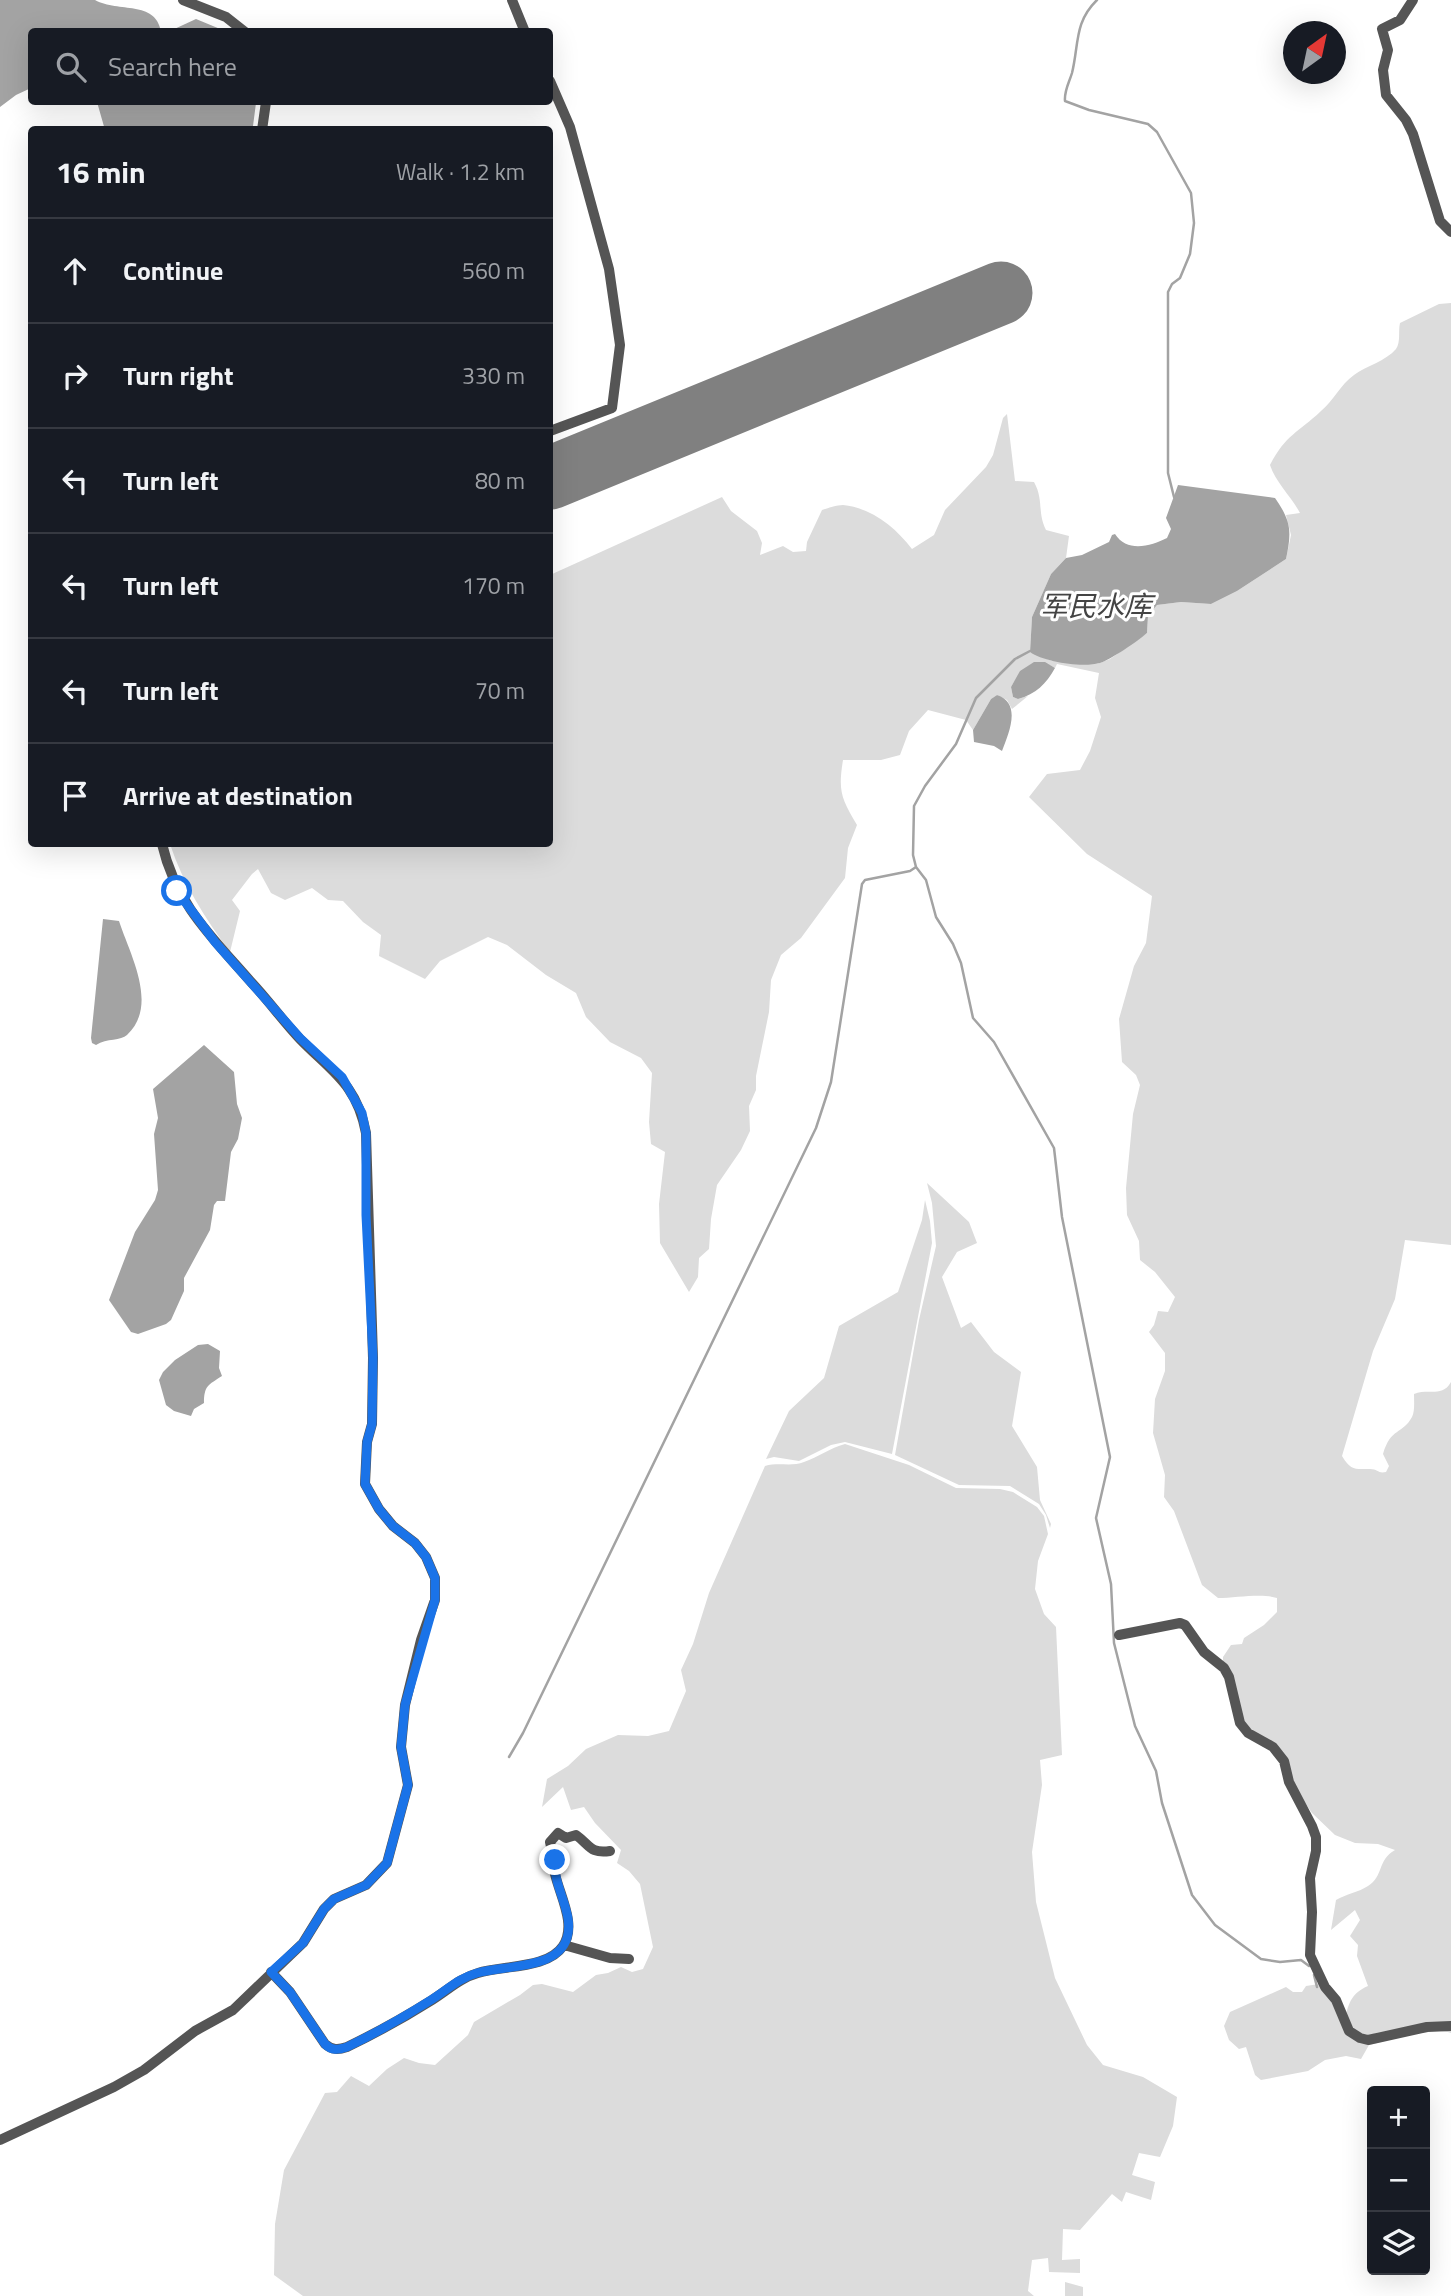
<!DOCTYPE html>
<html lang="en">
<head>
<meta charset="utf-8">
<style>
  :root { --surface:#171b24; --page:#20242c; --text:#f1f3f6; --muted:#9ea1a6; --line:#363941 }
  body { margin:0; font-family:"Titillium Web","Noto Sans SC",sans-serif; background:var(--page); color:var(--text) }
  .controls { position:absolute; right:21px; bottom:21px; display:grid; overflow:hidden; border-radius:7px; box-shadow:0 7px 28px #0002 }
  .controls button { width:63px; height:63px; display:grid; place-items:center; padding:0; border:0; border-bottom:2px solid var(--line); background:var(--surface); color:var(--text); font:35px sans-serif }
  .compass { position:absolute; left:1283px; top:21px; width:63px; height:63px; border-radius:50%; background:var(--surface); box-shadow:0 7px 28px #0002; rotate:33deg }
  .stop { position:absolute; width:21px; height:21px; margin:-16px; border:5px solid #1a73e8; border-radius:50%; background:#fff }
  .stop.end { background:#1a73e8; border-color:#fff; box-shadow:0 2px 7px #0008 }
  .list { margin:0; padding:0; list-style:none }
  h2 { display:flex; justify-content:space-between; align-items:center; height:91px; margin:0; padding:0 28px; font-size:30px }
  h2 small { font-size:23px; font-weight:400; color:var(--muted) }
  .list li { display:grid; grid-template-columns:46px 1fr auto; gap:21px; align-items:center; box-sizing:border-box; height:105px; padding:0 28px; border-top:2px solid var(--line) }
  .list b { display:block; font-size:26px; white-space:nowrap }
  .list em { font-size:23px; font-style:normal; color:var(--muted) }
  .icon { flex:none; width:38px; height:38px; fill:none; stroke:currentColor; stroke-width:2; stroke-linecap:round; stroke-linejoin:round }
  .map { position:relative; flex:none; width:1451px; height:2296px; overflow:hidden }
  .search { position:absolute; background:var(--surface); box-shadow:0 7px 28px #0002; left:28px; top:28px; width:525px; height:77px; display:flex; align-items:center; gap:18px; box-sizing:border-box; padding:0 24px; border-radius:7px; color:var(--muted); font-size:26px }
  .panel { position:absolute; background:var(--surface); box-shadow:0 7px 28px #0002; left:28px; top:126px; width:525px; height:721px; border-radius:7px }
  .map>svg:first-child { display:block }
</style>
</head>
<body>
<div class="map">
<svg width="1451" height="2296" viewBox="0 0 1451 2296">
  <rect width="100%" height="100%" fill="#fff"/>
  <path fill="#dcdcdc" d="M1451,303V1245L1405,1240L1395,1299L1373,1351L1342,1456C1351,1471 1355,1469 1370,1469C1378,1469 1378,1474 1386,1472L1389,1466L1383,1454C1391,1427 1402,1435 1412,1417C1415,1411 1414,1401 1414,1394C1429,1388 1442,1398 1451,1382V2033C1429,2026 1392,2040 1369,2045L1361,2059L1346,2056L1325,2060L1308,2071L1261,2080L1255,2075L1246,2047L1239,2049L1229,2040L1224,2026L1230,2012L1286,1987L1293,1992H1302L1306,1986L1319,1984C1325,1997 1337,2006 1345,2018C1349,2002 1352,1993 1368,1986L1357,1956L1358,1945L1350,1936L1360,1920L1355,1910L1331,1930L1336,1900C1346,1894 1359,1892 1368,1886C1384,1876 1377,1860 1395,1850L1378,1844L1355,1843L1335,1835L1312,1813L1297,1791L1285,1756L1244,1725L1223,1662V1657L1231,1645L1242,1644L1244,1638L1264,1625L1277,1612V1598C1262,1593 1236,1598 1218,1598L1202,1585L1174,1511L1164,1497L1165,1475L1153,1433L1155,1399L1165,1371V1353L1149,1332L1154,1325L1158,1311L1168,1312L1175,1297L1155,1272L1140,1260L1139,1241L1127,1215L1126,1188L1133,1114L1140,1085L1136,1075L1122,1062L1119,1019L1134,966L1146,943L1152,896L1087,854L1029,797L1047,774L1080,770L1090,751L1101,717L1095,698L1099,673L1057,664L1055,668C1034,654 1021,670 1011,687L1013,697L1018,699L1028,696L1012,709L1007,700L997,695L991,699L973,730L966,720L928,710L909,731L900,755L881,760H843C838,791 841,798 857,825L848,848L845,878L801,938L781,955L771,980L769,1012L756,1076V1090L749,1106L750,1131L741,1150L717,1185L711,1219L709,1249L699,1258L698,1277L689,1292L660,1243L659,1204L665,1152L651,1144L649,1122L652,1073L641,1058L610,1042L586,1017L576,993L546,975L507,945L488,937L440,961L425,979L379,956L381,935L363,922L343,901L328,900L312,888L285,900L271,893L258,869L252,874L232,900L240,911L230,952C205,918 183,884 170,844H550V575L722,497L731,511L757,531L762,543L760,555L783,546L793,552L806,551L807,542L822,510C828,508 837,505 843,505C872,508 895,527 912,549L934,535L945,510L986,467L993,455L1003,418L1007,414L1015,481L1034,482C1044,500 1037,512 1046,530L1069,536L1066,558L1051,574L1032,617L1030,652L1052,661L1097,664L1110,659L1147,633L1148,616L1157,605L1181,602L1211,604L1237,591L1286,559L1291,535L1286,515L1300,513C1291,496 1276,483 1270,465C1286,434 1298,433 1321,411C1334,400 1340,385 1354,375C1366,366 1386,361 1396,349C1401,342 1398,331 1400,323L1439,304Z
    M927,1183L969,1222L977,1243L957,1252L942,1277L961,1328L971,1322L994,1352L1021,1372L1012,1426L1037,1467L1040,1500L1051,1524L1050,1528L1046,1515L1039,1504L1010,1486L959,1485L895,1455L919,1320L936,1246L932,1203Z
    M925,1200L930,1221L932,1243L892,1454L845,1442L831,1445L799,1461L774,1457L766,1459L789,1411L824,1378L839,1326L898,1292L922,1220Z
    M845,1444L909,1465L956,1488L1000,1489L1013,1492L1037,1507L1044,1516L1048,1534L1038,1561L1035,1589L1044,1614L1056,1627L1062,1755L1040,1760L1042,1785L1032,1852L1036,1902L1055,1978L1087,2045L1103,2065L1143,2077L1177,2097L1173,2126L1160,2157L1139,2153L1132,2175L1155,2182L1151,2200L1126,2192L1122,2202L1112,2194L1080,2230L1063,2229L1062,2260L1080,2259V2273L1049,2272L1048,2258L1032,2260L1028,2291L1034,2296H303L274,2275L275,2224L284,2170L325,2093L337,2092L351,2076L369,2086L387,2069L404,2058L419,2063L435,2065L468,2035L474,2022L520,1995L533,1985L542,1984L573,1992L596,1975L608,1973L621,1967L632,1972L643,1969L653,1947L640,1884L629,1871L617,1863L621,1850L595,1823L584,1807L571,1810L563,1787L542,1807L547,1779L568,1766L586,1749L618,1735L648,1736L669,1731L686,1691L681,1670L693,1644L709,1593L765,1466C778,1462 792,1467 804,1462C818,1457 830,1448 845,1444Z
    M1065,2282L1083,2287V2296H1065Z"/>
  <path fill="#a3a3a3" d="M0,0H95C119,13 155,0 161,31L32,32L31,88L16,95L0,107Z
    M196,19L225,31H170Z
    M97,102H255L256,103L253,126L247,129L105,130Z
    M1178,485L1275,498C1291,521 1292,531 1286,559L1237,591L1211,604L1181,602L1157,605L1148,616L1147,633C1138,641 1110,660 1100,663C1082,668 1044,662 1030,652L1032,617L1051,574L1066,558L1082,555L1109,542L1112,535L1115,534C1127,553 1151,546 1167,538L1171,529L1166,518Z
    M1034,662H1045L1055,668C1046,684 1036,694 1018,699L1013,697L1011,687L1020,671Z
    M997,695C1022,703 1009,733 1002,751L994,746L974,742L973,730L991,699Z
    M103,919L119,921C130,955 159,1005 127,1035C121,1041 107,1038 96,1045L92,1043L91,1038Z
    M204,1045L234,1072L237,1104L242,1118L238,1139L231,1152L225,1201H217L214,1205L210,1230L184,1278V1291L171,1320L166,1324L138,1334L131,1332L109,1300L135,1232L155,1200L158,1190L154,1134L158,1118L153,1089Z
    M208,1344L220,1351L219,1368L222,1376C208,1385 204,1386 204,1403L194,1409L191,1416L174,1411L166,1405L159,1380L163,1372L175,1360L198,1345Z"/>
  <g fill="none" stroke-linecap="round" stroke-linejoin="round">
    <path stroke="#a3a3a3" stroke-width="2.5" d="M1097,0C1074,22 1079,45 1072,73C1069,83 1064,91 1065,101L1089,110L1148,124L1157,132L1191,193L1194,223L1190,254L1180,278L1172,284L1168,292V473L1174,497
      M1030,651L1015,659L976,698L956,744L925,786L914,806L913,855L916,867L926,880L936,917L953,944L961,963L973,1018L994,1042L1054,1148L1062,1217L1110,1457L1096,1518L1111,1584L1114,1643L1135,1726L1156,1771L1162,1803L1192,1895L1215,1925L1261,1959L1280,1962L1301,1960L1309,1966
      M509,1757L523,1733L816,1128L831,1082L862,884L865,880L910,871L916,867
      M1314,1975L1317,1987"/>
    <path stroke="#808080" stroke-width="63" d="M550,478L1001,293"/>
    <path stroke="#555" stroke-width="10" d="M183,0L226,17L245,32
      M512,0L525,32
      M1413,0L1400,20L1382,29L1388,50L1383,70L1386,95L1406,120L1413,134L1440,221L1451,232
      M550,81L570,127L609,269L620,345L612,408L550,431
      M262,130L266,102
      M1119,1635L1180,1623L1185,1625L1204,1652L1224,1668L1229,1677L1240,1723L1248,1733L1273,1747L1284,1761L1289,1782L1312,1826L1316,1837V1851L1310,1878L1312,1912L1310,1955L1325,1987L1336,2000L1349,2031L1360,2038L1368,2040L1427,2027L1451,2026
      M564,1945L610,1958L629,1959
      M271,1972L290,1992L325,2044C332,2050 338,2050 347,2047C376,2033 405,2017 432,2000C448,1990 460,1978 478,1973C503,1965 548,1969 563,1946C577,1925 560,1896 555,1874C552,1864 553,1854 550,1842L558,1833L566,1838L576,1835C590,1845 590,1854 610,1851
      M0,2140L114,2087L144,2070L195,2031L233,2010L303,1943L324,1909L334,1899L366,1885L387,1863L408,1785L401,1747L405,1705L421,1640L435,1600V1578L426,1557L415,1543L393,1526L379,1509L365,1484L367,1442L372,1424L373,1358L366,1133C357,1084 332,1072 300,1039C283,1021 268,1000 251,982C211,936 176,904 162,844"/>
  </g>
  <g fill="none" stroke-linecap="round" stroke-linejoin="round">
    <path stroke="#1a73e8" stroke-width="9" d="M177,891L215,942L300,1038L342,1077L362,1113L366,1133V1215L373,1358L372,1424L367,1442L365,1484L379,1509L393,1526L415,1543L426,1557L435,1578V1600L405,1705L401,1747L408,1785L387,1863L366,1885L334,1899L324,1909L303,1943L271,1972L290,1992L325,2044C332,2051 338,2050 347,2047C376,2033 404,2017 431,2000C447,1990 459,1978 477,1973C504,1965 557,1970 567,1938C575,1913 552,1886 555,1860"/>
  </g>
  <g text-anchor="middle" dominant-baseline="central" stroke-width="6" stroke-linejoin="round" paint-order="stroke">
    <g font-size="28" font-style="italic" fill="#444" stroke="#fff">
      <text x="1096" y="605">军民水库</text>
    </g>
  </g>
</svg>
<div class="controls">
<button>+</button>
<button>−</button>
<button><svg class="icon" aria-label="layers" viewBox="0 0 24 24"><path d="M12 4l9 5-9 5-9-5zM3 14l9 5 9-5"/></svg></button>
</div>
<svg class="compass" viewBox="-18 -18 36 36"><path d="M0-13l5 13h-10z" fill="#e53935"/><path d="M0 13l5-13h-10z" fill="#9ea1a6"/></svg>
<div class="stop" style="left:177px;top:891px"></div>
<div class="stop end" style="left:555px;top:1860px"></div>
<div class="search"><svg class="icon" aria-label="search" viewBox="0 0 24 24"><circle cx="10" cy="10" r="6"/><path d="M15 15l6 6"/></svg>Search here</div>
<section class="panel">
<h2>16 min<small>Walk · 1.2 km</small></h2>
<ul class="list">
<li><svg class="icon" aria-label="ahead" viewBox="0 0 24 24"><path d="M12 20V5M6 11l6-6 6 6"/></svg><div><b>Continue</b></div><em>560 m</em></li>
<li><svg class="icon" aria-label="right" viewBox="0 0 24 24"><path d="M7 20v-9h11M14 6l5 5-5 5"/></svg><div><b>Turn right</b></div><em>330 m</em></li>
<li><svg class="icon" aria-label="left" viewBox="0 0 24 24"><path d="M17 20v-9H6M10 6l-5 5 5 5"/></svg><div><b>Turn left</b></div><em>80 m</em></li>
<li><svg class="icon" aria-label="left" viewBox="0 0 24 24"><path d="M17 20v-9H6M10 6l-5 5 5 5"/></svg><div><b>Turn left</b></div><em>170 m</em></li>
<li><svg class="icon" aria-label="left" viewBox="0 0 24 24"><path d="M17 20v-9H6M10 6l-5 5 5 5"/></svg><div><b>Turn left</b></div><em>70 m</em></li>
<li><svg class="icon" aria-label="arrive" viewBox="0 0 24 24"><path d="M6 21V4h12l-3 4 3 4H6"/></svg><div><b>Arrive at destination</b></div></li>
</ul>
</section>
</div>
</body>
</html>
